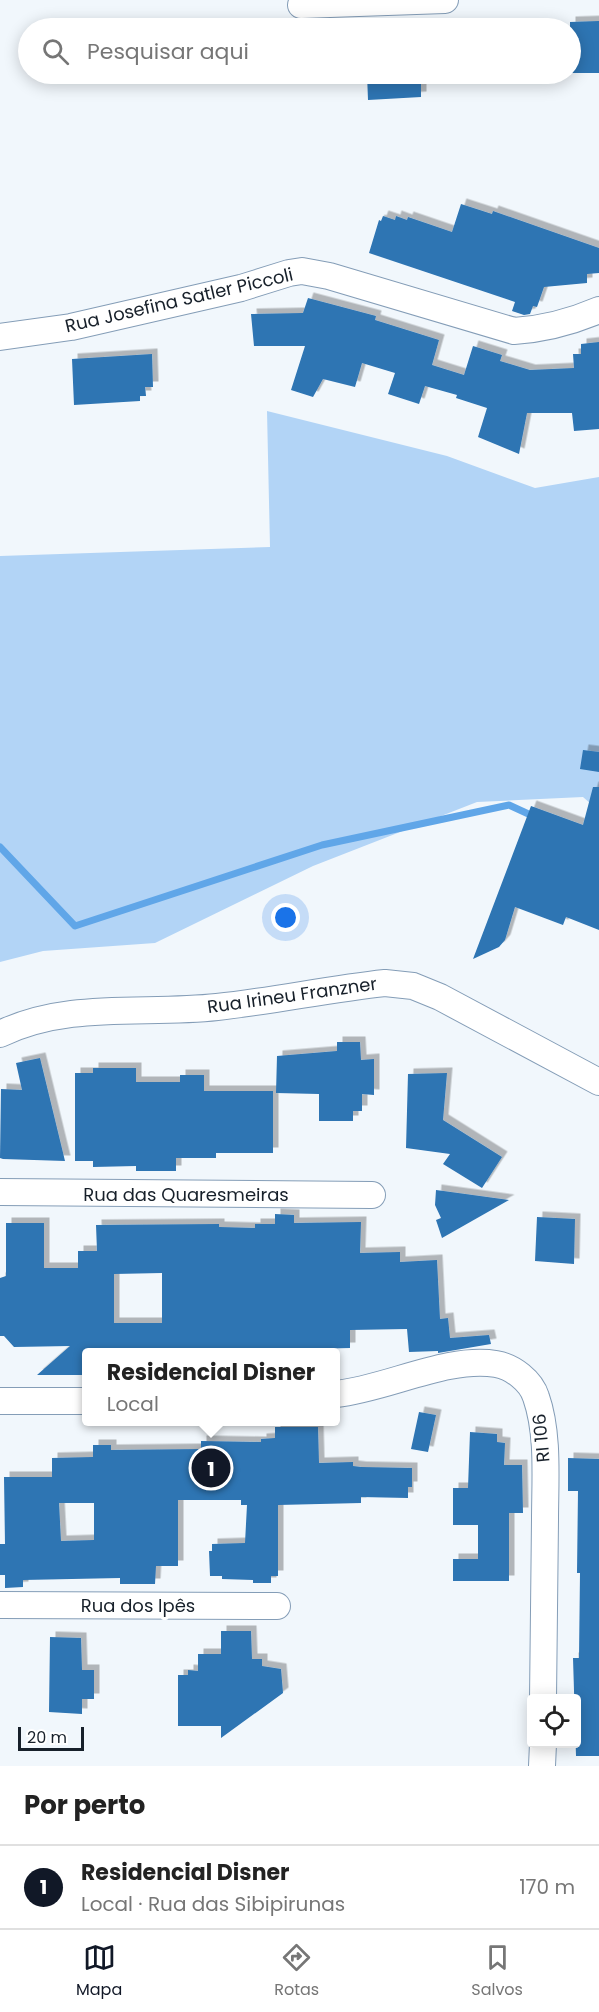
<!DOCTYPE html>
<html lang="pt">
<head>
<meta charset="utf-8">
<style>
  :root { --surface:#fff; --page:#f2f2f2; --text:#222; --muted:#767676; --line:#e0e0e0; --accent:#111827 }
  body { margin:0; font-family:Poppins,sans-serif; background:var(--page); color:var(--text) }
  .controls { position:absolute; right:18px; bottom:18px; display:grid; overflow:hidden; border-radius:6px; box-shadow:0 3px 15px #0003 }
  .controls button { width:54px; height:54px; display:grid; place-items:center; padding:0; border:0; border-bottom:2px solid var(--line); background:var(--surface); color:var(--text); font:30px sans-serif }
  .scale { position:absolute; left:18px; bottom:15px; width:66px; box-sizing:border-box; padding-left:6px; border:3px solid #17202a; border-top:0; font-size:16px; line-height:21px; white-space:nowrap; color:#17202a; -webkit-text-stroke:4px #fff; paint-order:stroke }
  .you { position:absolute; left:286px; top:918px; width:21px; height:21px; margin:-15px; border:4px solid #fff; border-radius:50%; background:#1a73e8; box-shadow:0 0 0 9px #1a73e833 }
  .badge { display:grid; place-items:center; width:39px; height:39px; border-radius:50%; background:var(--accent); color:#fff; font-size:20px; font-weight:700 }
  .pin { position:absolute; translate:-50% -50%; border:3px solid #fff; box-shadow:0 2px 6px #0006 }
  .popup { position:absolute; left:82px; top:1348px; width:258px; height:78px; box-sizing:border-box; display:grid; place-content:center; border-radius:6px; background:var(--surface); filter:drop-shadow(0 2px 4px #0005); font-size:20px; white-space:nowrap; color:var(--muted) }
  .popup b { font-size:22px; color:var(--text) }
  .popup::after { content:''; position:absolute; left:50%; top:100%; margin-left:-12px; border:12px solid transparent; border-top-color:var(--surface) }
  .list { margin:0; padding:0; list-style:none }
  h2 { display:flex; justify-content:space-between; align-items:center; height:78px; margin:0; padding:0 24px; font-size:26px }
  h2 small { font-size:20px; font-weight:400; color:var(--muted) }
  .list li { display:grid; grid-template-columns:39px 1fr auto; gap:18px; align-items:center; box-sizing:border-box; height:84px; padding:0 24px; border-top:2px solid var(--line) }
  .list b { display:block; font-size:22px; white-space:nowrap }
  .list p { margin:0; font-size:20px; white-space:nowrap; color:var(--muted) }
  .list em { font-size:20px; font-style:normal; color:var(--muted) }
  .icon { flex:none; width:33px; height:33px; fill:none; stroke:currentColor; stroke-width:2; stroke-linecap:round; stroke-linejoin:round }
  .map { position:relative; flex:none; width:599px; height:1766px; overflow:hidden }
  .search { position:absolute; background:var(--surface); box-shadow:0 3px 15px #0003; left:18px; right:18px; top:18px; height:66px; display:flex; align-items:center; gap:15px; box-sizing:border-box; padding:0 21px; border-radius:33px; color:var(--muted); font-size:22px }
  .sheet { height:162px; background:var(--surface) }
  nav { display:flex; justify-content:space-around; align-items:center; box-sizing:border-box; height:84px; border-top:2px solid var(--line); background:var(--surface); font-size:16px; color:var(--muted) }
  nav a { display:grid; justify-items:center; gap:3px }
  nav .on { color:var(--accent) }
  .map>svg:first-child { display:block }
</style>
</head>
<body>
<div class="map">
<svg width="599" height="1766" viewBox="0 0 599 1766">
  <defs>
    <filter id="shadow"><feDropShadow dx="5.5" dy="-5.5" stdDeviation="0" flood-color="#0004"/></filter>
  </defs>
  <rect width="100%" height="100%" fill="#f1f7fc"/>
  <path fill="#b2d4f6" d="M267,411L447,456L535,488L599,477V811L583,797L477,802L313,866L155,943L43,951L0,962V556L270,547Z"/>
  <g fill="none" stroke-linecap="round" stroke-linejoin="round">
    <path stroke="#60a6e8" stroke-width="7" d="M0,847L75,926L322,845L509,805L535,817"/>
  </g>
  <path fill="#2d74b3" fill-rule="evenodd" filter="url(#shadow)" d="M599,21V73H570V22Z
    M367,74H421V97L368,100Z
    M461,204L492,214L493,211L599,248V273L587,274V283L544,287L537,307L533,306L530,314L524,315L512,311L515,302L369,253L379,220L381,221L383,216L395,220L396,216L407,220L408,217L452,232Z
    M308,298L376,316L375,320L439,340L432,365L464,375L473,346L502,355L500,361L530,370L574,368L573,354H581V344L599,342V429L574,431L572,413H527L519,454L478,437L487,408L456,398L457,395L425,386L419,404L388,394L395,373L362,363L355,387L323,379L313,397L291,390L305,346H254L251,314L303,313Z
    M152,354L153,387H145L146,396H140V401L74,405L72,359Z
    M583,750L599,752V772L580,769Z
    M593,787H599V930L566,917L563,925L515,907L505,940L499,947L473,959L531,806L583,825Z
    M337,1042H360L361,1060L374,1059V1095L362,1094V1111H353V1121H319V1094L276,1093L277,1056L337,1051Z
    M40,1058L65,1161L3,1159L0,1158L1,1089L22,1090L16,1063Z
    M93,1068H136V1082H180V1075H204V1091H273V1153H216V1158H176V1171H136V1166L93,1167V1161H75V1073H93Z
    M447,1073L443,1120L502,1157L482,1188L443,1164L450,1154L406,1148L408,1074Z
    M436,1190L509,1200L442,1238L436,1220L441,1218L435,1205Z
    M275,1214L294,1215V1223L361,1222L360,1253L400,1252V1262L437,1260L440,1319L448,1318L450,1338L489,1335L491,1344L438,1353V1351L409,1352L407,1329L350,1330V1348L305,1349V1353H278V1350L87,1353V1375H37L70,1346L14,1347L4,1336H0V1278L6,1276V1223H44V1268H78V1251H97L96,1225L219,1224V1227L255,1228V1224H275ZM162,1273V1323H114V1274Z
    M537,1217L575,1219L574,1264L535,1261Z
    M419,1412L436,1415L428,1452L411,1449Z
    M275,1427H318L319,1463L353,1462V1466L361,1467L412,1468V1487H408V1498L361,1497V1503L278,1505V1576H271V1583H253V1580L222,1579V1576H210L209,1551H212V1544L245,1543L247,1505H241V1500H178V1566H156L155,1584H120V1578L23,1580V1587L5,1588V1575H0V1544H5L4,1477H52V1458L93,1457V1445H111V1450L201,1449V1441L261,1442V1439L275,1438ZM59,1503H94V1540L61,1541Z
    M470,1432L497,1434V1442L505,1443L504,1465H522L523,1513H509V1581H453V1559H478V1525H453V1488H468Z
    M568,1458L599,1459V1756H576L573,1658H579L580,1573H577L578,1491H568Z
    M221,1631H251L252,1659H262V1666L281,1669L283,1693L221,1738V1726H178V1675H188V1670L198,1671V1654H221Z
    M50,1637L81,1638L82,1670H94V1699H82V1714L49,1712Z"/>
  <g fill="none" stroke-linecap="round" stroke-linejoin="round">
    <g stroke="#849db7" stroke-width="28">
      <path id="street" d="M301,5L445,0
        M0,337L71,327L241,288L289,273L302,271L329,276L514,331C545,329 571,322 599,310
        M0,1034C68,1001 144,1015 217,1007C273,1001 329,989 385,983L413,986L440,997L599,1082
        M0,1192L372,1195
        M336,1394C386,1389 447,1356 496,1364C513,1367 531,1381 536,1397C549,1434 545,1481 545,1520C544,1580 544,1639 543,1698
        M0,1401H86
        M0,1605L277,1606
        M542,1766L543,1744"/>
    </g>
    <use href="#street" stroke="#fff" stroke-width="26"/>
  </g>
  <g text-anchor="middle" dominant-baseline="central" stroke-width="6" stroke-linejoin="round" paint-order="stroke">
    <g font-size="18" fill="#17202a" stroke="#fff">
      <text transform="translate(179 300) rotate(-13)">Rua Josefina Satler Piccoli</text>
      <text transform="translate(292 995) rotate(-8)">Rua Irineu Franzner</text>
      <text x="186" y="1194">Rua das Quaresmeiras</text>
      <text transform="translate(541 1438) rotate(-95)">RI 106</text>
      <text x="138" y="1605">Rua dos Ipês</text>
    </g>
  </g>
</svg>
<div class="controls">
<button><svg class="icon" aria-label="locate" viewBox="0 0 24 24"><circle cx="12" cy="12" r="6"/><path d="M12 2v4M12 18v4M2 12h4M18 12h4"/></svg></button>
</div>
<div class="scale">20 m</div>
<div class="you"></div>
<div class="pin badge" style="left:211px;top:1468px">1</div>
<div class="popup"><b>Residencial Disner</b>Local</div>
<div class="search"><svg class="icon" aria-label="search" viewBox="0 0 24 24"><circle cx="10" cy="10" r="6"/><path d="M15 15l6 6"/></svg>Pesquisar aqui</div>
</div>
<section class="sheet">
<h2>Por perto<small></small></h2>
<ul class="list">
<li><span class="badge">1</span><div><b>Residencial Disner</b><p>Local · Rua das Sibipirunas</p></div><em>170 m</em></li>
</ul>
</section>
<nav>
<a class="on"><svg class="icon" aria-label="map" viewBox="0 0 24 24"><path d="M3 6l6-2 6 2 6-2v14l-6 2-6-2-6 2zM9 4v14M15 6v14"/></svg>Mapa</a>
<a><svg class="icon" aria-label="directions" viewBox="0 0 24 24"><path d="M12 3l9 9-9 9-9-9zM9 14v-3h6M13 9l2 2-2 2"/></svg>Rotas</a>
<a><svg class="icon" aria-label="saved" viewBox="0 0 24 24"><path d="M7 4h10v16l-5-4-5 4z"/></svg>Salvos</a>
</nav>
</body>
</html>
